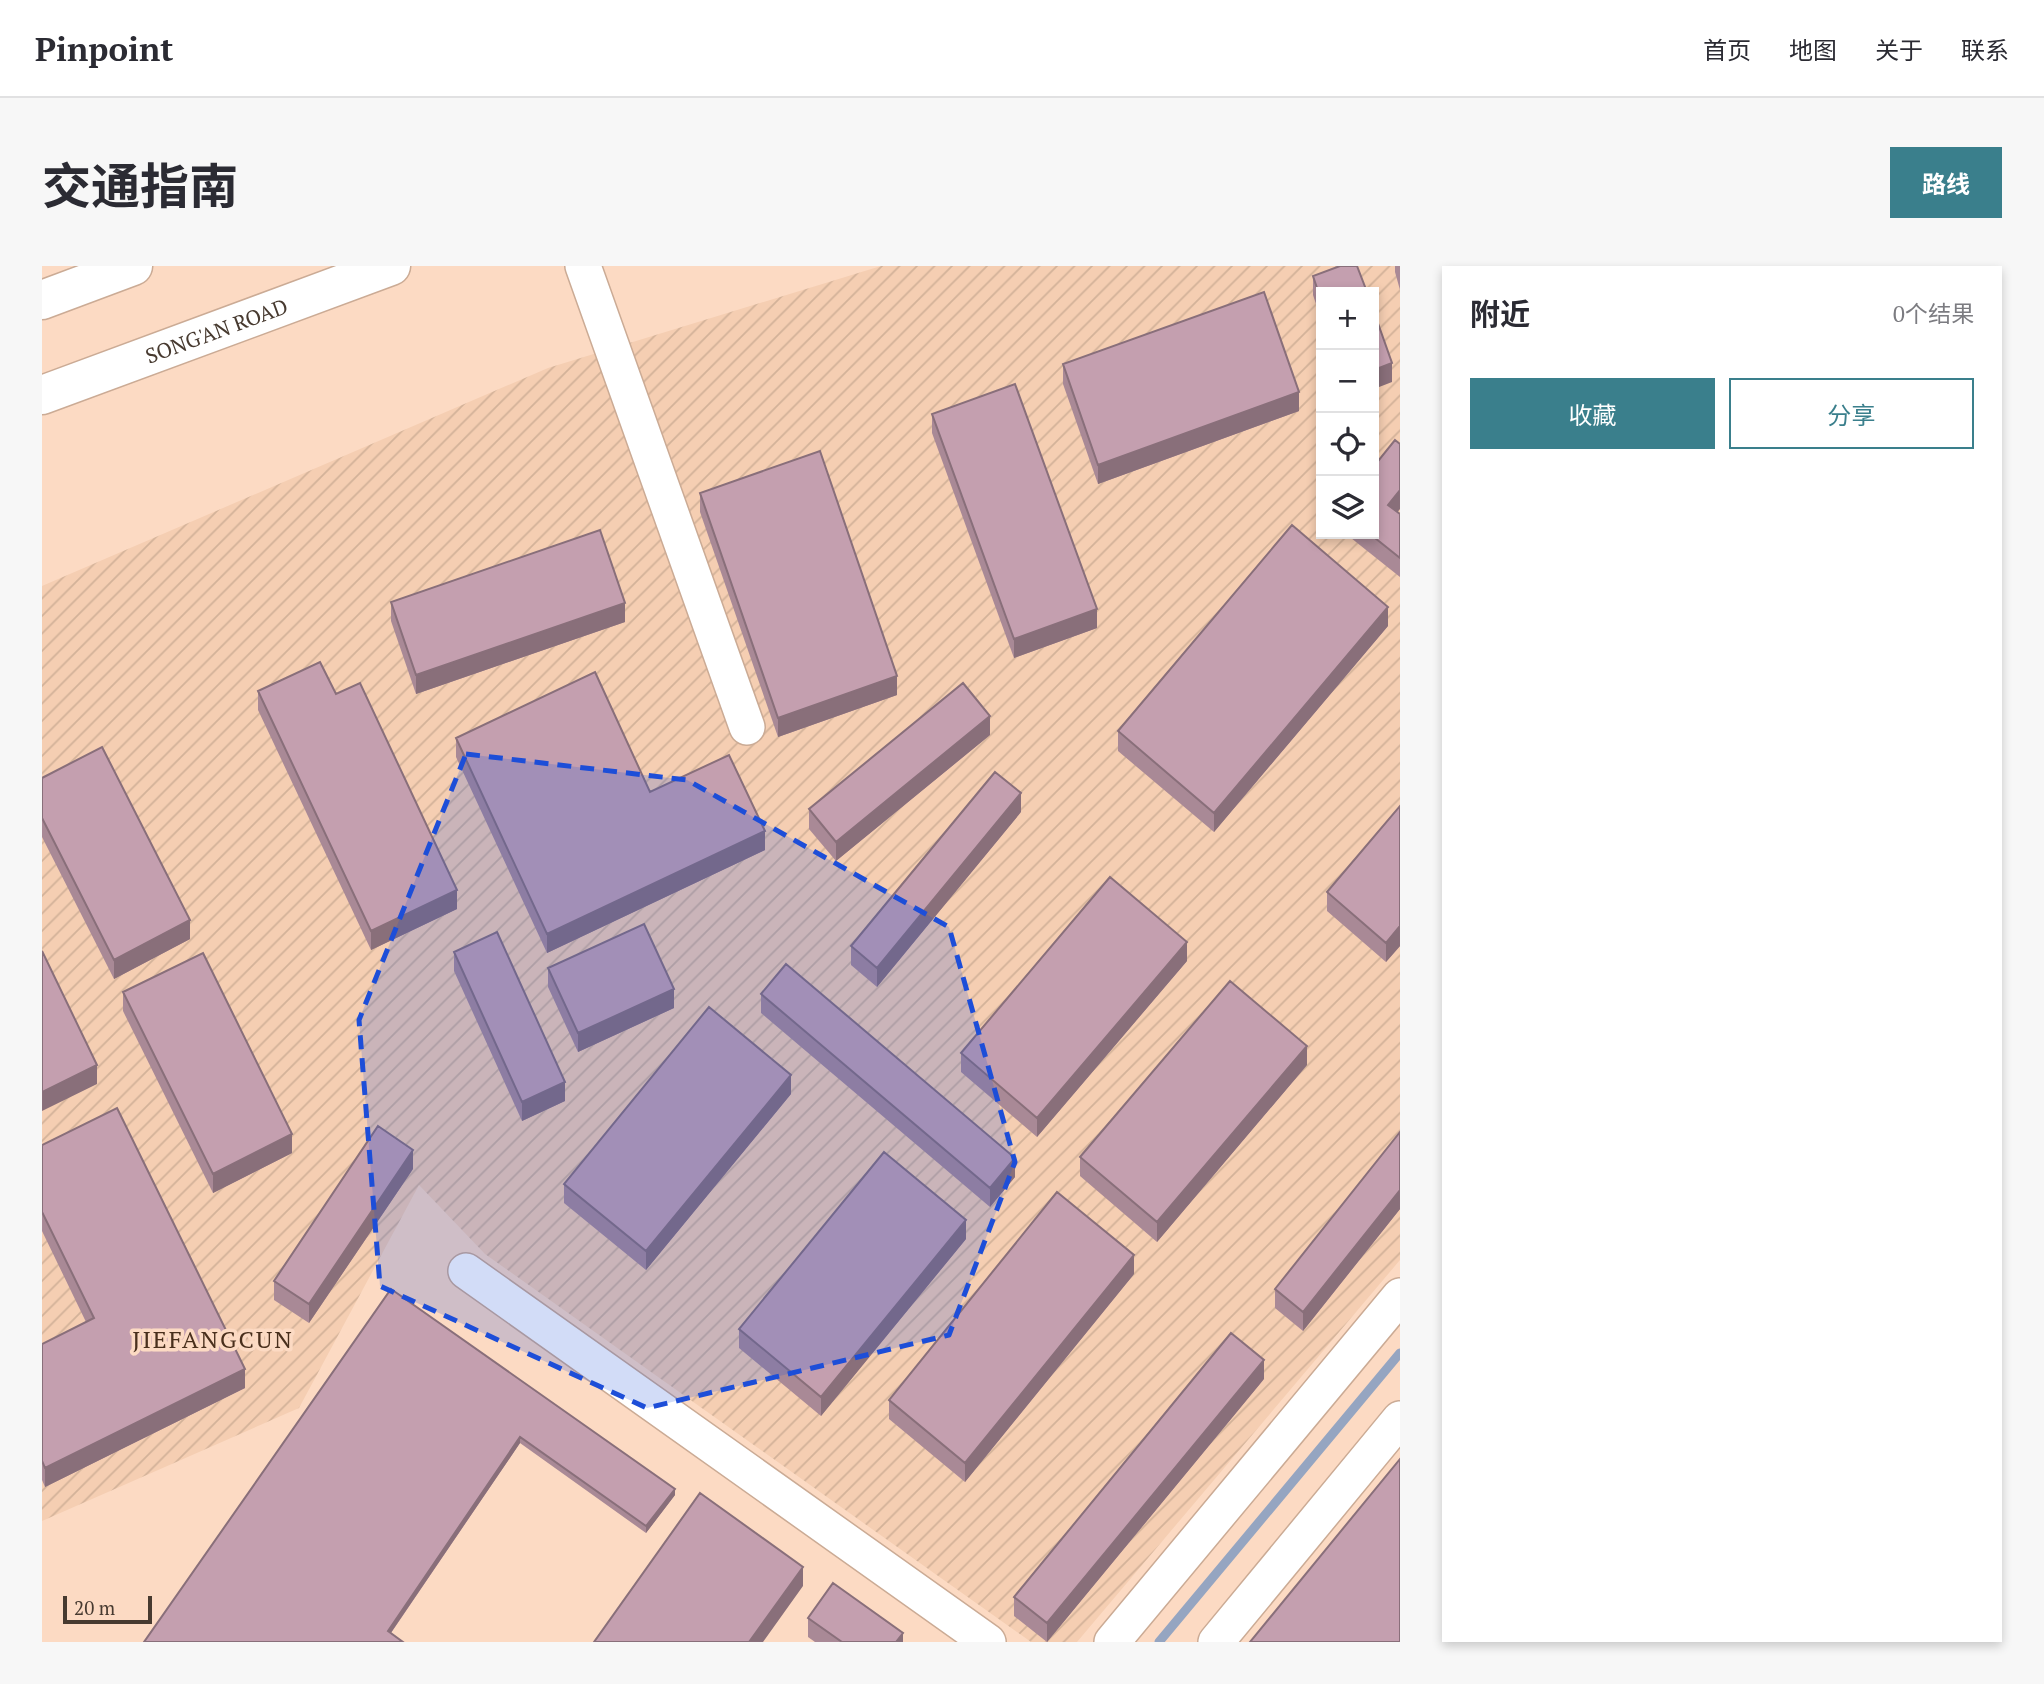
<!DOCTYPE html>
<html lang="zh">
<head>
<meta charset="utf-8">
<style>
  :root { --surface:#fff; --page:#f7f7f7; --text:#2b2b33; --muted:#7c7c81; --line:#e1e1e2; --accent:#3a7f8c }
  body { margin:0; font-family:"PT Serif","Noto Sans SC",serif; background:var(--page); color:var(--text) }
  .controls { position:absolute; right:21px; top:21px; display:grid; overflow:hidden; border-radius:0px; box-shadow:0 4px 10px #0003 }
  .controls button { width:63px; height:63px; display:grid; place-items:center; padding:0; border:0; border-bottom:2px solid var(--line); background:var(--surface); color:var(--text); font:35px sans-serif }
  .scale { position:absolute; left:21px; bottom:18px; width:89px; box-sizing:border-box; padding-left:7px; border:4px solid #473a30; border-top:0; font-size:19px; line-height:24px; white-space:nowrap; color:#473a30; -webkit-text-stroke:5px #fcdac3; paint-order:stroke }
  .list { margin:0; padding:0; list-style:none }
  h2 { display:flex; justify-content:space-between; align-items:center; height:91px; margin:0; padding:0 28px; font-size:30px }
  h2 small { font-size:23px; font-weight:400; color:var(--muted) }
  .actions { display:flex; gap:14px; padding:21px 28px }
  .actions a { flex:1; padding:16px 0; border:2px solid var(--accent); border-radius:0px; text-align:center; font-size:24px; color:var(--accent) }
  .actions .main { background:var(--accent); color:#fff }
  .icon { flex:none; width:38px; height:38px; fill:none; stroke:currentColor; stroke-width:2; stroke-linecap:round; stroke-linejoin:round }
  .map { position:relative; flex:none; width:1358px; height:1376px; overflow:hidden; border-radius:0px }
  header { display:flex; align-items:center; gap:42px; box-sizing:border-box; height:98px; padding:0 35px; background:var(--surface); border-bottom:2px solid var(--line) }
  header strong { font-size:33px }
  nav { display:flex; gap:38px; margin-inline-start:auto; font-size:24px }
  .intro { display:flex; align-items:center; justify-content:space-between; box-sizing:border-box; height:168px; padding:0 42px }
  h1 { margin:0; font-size:49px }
  .button { padding:18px 32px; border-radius:0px; background:var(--accent); color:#fff; font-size:24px; font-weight:700 }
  main { display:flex; gap:42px; padding:0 42px }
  aside { flex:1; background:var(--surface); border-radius:0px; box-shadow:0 4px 10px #0003 }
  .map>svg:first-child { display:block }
</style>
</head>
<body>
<header>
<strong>Pinpoint</strong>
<nav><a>首页</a><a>地图</a><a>关于</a><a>联系</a></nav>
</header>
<div class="intro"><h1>交通指南</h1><a class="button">路线</a></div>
<main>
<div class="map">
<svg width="1358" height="1376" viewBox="0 0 1358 1376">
  <defs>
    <pattern id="industrial-furrows" width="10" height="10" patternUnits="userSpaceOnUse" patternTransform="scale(1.75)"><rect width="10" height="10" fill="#f5ceb2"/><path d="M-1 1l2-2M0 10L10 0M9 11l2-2" fill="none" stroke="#d3b299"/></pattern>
  </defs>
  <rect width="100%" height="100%" fill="#fcdac3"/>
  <path fill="url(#industrial-furrows)" fill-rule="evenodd" d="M839,0H1358V994L1035,1376H989L443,988L377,919L257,1142L0,1255V320L506,102ZM1279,26H1332V268H1279Z"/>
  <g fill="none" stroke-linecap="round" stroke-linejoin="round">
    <path stroke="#95a5c1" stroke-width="9" d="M1117,1376L1358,1087"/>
    <g stroke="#cbab95" stroke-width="38">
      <path id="street" d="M541,0L705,461
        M424,1005L946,1376
        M1070,1376L1358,1030
        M1174,1376L1358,1153"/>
    </g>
    <g stroke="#cbab95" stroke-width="41">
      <g id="secondary">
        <path id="s1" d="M0,129L349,0"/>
      </g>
    </g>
    <g stroke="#cbab95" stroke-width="41">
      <path id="highway" d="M0,34L91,0"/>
    </g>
    <use href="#street" stroke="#fff" stroke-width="35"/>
    <use href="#secondary" stroke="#fff" stroke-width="38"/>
    <use href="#highway" stroke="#fff" stroke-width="38"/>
  </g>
  <path fill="#a98996" d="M1353,0H1358V24L1353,6Z
    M1271,10L1279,26V53L1271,29Z
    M1021,98L1257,145L1056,218L1021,118Z
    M890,148L1055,362L972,392L890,167Z
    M658,227L855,429L736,471L658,246Z
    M1356,246L1358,248V311L1304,268H1332Z
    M349,336L583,356L374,428L349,355Z
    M1346,360L1172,566L1076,485V465Z
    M216,425L415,643L329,684L216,444Z
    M948,469L794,595L767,563V543Z
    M414,472L608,526L723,584L505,687L414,491Z
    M0,512L148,673L72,713L0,571Z
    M1358,540V680L1344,696L1285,645V626Z
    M979,546L835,721L809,699V680Z
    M412,686L523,835L480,855L412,705Z
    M1145,695L995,871L919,806V787Z
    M506,702L632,742L536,786L506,721Z
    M81,726L250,887L171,927L81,745Z
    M719,728L973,911L948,941L719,747Z
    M1265,799L1115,976L1038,910V891Z
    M749,828L604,1004L522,937V918Z
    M1358,866V943L1261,1065L1233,1042V1023Z
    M0,879L203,1122L3,1221L0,1214V1078L44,1056L0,965Z
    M371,903L267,1057L232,1034V1015Z
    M924,973L779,1150L697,1082V1063Z
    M1092,1008L923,1216L847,1153V1134Z
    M349,1023L633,1229L604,1267L478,1177L349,1367L102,1376Z
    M1222,1113L1005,1376L972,1350V1331Z
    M766,1352L861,1376H773L766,1371Z"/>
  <path fill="#896f7a" d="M1350,97V116L1332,123V104Z
    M1257,126V145L1056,218V199Z
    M1358,224V243L1346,258V239Z
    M583,337V356L374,428V409Z
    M1346,341V360L1172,566V547Z
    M1055,343V362L972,392V373Z
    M855,410V429L736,471V452Z
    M948,450V469L794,595V576Z
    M979,527V546L835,721V702Z
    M723,565V584L505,687V668Z
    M415,624V643L329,684V665Z
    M148,654V673L72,713V694Z
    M1358,660V680L1344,696V677Z
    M1145,676V695L995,871V852Z
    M632,723V742L536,786V767Z
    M1265,780V799L1115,976V956Z
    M55,799V818L0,845V826Z
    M749,809V828L604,1004V985Z
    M523,816V835L480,855V836Z
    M250,868V887L171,927V908Z
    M371,884V903L267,1057V1038Z
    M973,892V911L948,941V922Z
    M1358,924V943L1261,1065V1046Z
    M924,954V973L779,1150V1131Z
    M1092,989V1008L923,1216V1197Z
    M1222,1094V1113L1005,1376V1357Z
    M203,1103V1122L3,1221V1202Z
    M478,1171V1177L346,1371V1365Z
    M633,1223V1229L604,1267V1260Z
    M761,1301V1320L721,1376H707Z
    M861,1367V1376H854Z"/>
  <path fill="#c49faf" stroke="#896f7a" stroke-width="2" d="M1298,0H1315L1325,26H1279V34L1271,10Z
    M1222,26L1257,126L1056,199L1021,98Z
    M1332,46L1350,97L1332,104Z
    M973,118L1055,343L972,373L890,148Z
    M1353,174L1358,178V224L1346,239L1358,248V292L1328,268H1332V200Z
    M778,185L855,410L736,452L658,227Z
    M1250,259L1346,341L1172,547L1076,465Z
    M558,264L583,337L374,409L349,336Z
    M278,396L294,428L318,417L415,624L329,665L216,425Z
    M553,406L608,526L687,489L723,565L505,668L414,472Z
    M921,417L948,450L794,576L767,543Z
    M60,481L148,654L72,694L0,552V512Z
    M953,506L979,527L835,702L809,680Z
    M1358,540V660L1344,677L1285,626Z
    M1068,611L1145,676L995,852L919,787Z
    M602,658L632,723L536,767L506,702Z
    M455,666L523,816L480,836L412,686Z
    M0,685L55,799L0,826Z
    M161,687L250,868L171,908L81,726Z
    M744,698L973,892L948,922L719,728Z
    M1188,715L1265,780L1115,956L1038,891Z
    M667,741L749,809L604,985L522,918Z
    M75,842L203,1103L3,1202L0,1195V1078L52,1052L0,946V879Z
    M336,860L371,884L267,1038L232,1015Z
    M1358,866V924L1261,1046L1233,1023Z
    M842,886L924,954L779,1131L697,1063Z
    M1015,926L1092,989L923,1197L847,1134Z
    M349,1023L633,1223L604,1260L478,1171L346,1365L361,1376H102Z
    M1189,1067L1222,1094L1005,1357L972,1331Z
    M1358,1193V1376H1208Z
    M658,1227L761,1301L707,1376H552Z
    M791,1317L861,1367L854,1376H800L766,1352Z"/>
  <path fill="#1d4ed8" fill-opacity="0.2" stroke="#1d4ed8" stroke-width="5" stroke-dasharray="14 9" stroke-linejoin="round" d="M424,488L645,514L907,661L973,896L907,1069L605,1142L338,1020L317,754Z"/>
  <g text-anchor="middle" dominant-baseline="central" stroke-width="7" stroke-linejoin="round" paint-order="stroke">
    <g font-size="21" fill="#473a30" stroke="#fcdac3">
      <text stroke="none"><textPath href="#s1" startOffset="186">SONG'AN ROAD</textPath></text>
    </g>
    <g font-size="24" letter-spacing="2" fill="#492f1c" stroke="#fcdac3">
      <text x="171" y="1073">JIEFANGCUN</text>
    </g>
  </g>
</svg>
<div class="controls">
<button>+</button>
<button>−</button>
<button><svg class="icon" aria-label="locate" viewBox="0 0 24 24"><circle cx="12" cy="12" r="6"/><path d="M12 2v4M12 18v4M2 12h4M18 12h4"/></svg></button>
<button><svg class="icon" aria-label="layers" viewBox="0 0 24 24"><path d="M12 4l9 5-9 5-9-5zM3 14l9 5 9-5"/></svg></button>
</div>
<div class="scale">20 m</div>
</div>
<aside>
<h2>附近<small>0个结果</small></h2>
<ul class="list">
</ul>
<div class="actions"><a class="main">收藏</a><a>分享</a></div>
</aside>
</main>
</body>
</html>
